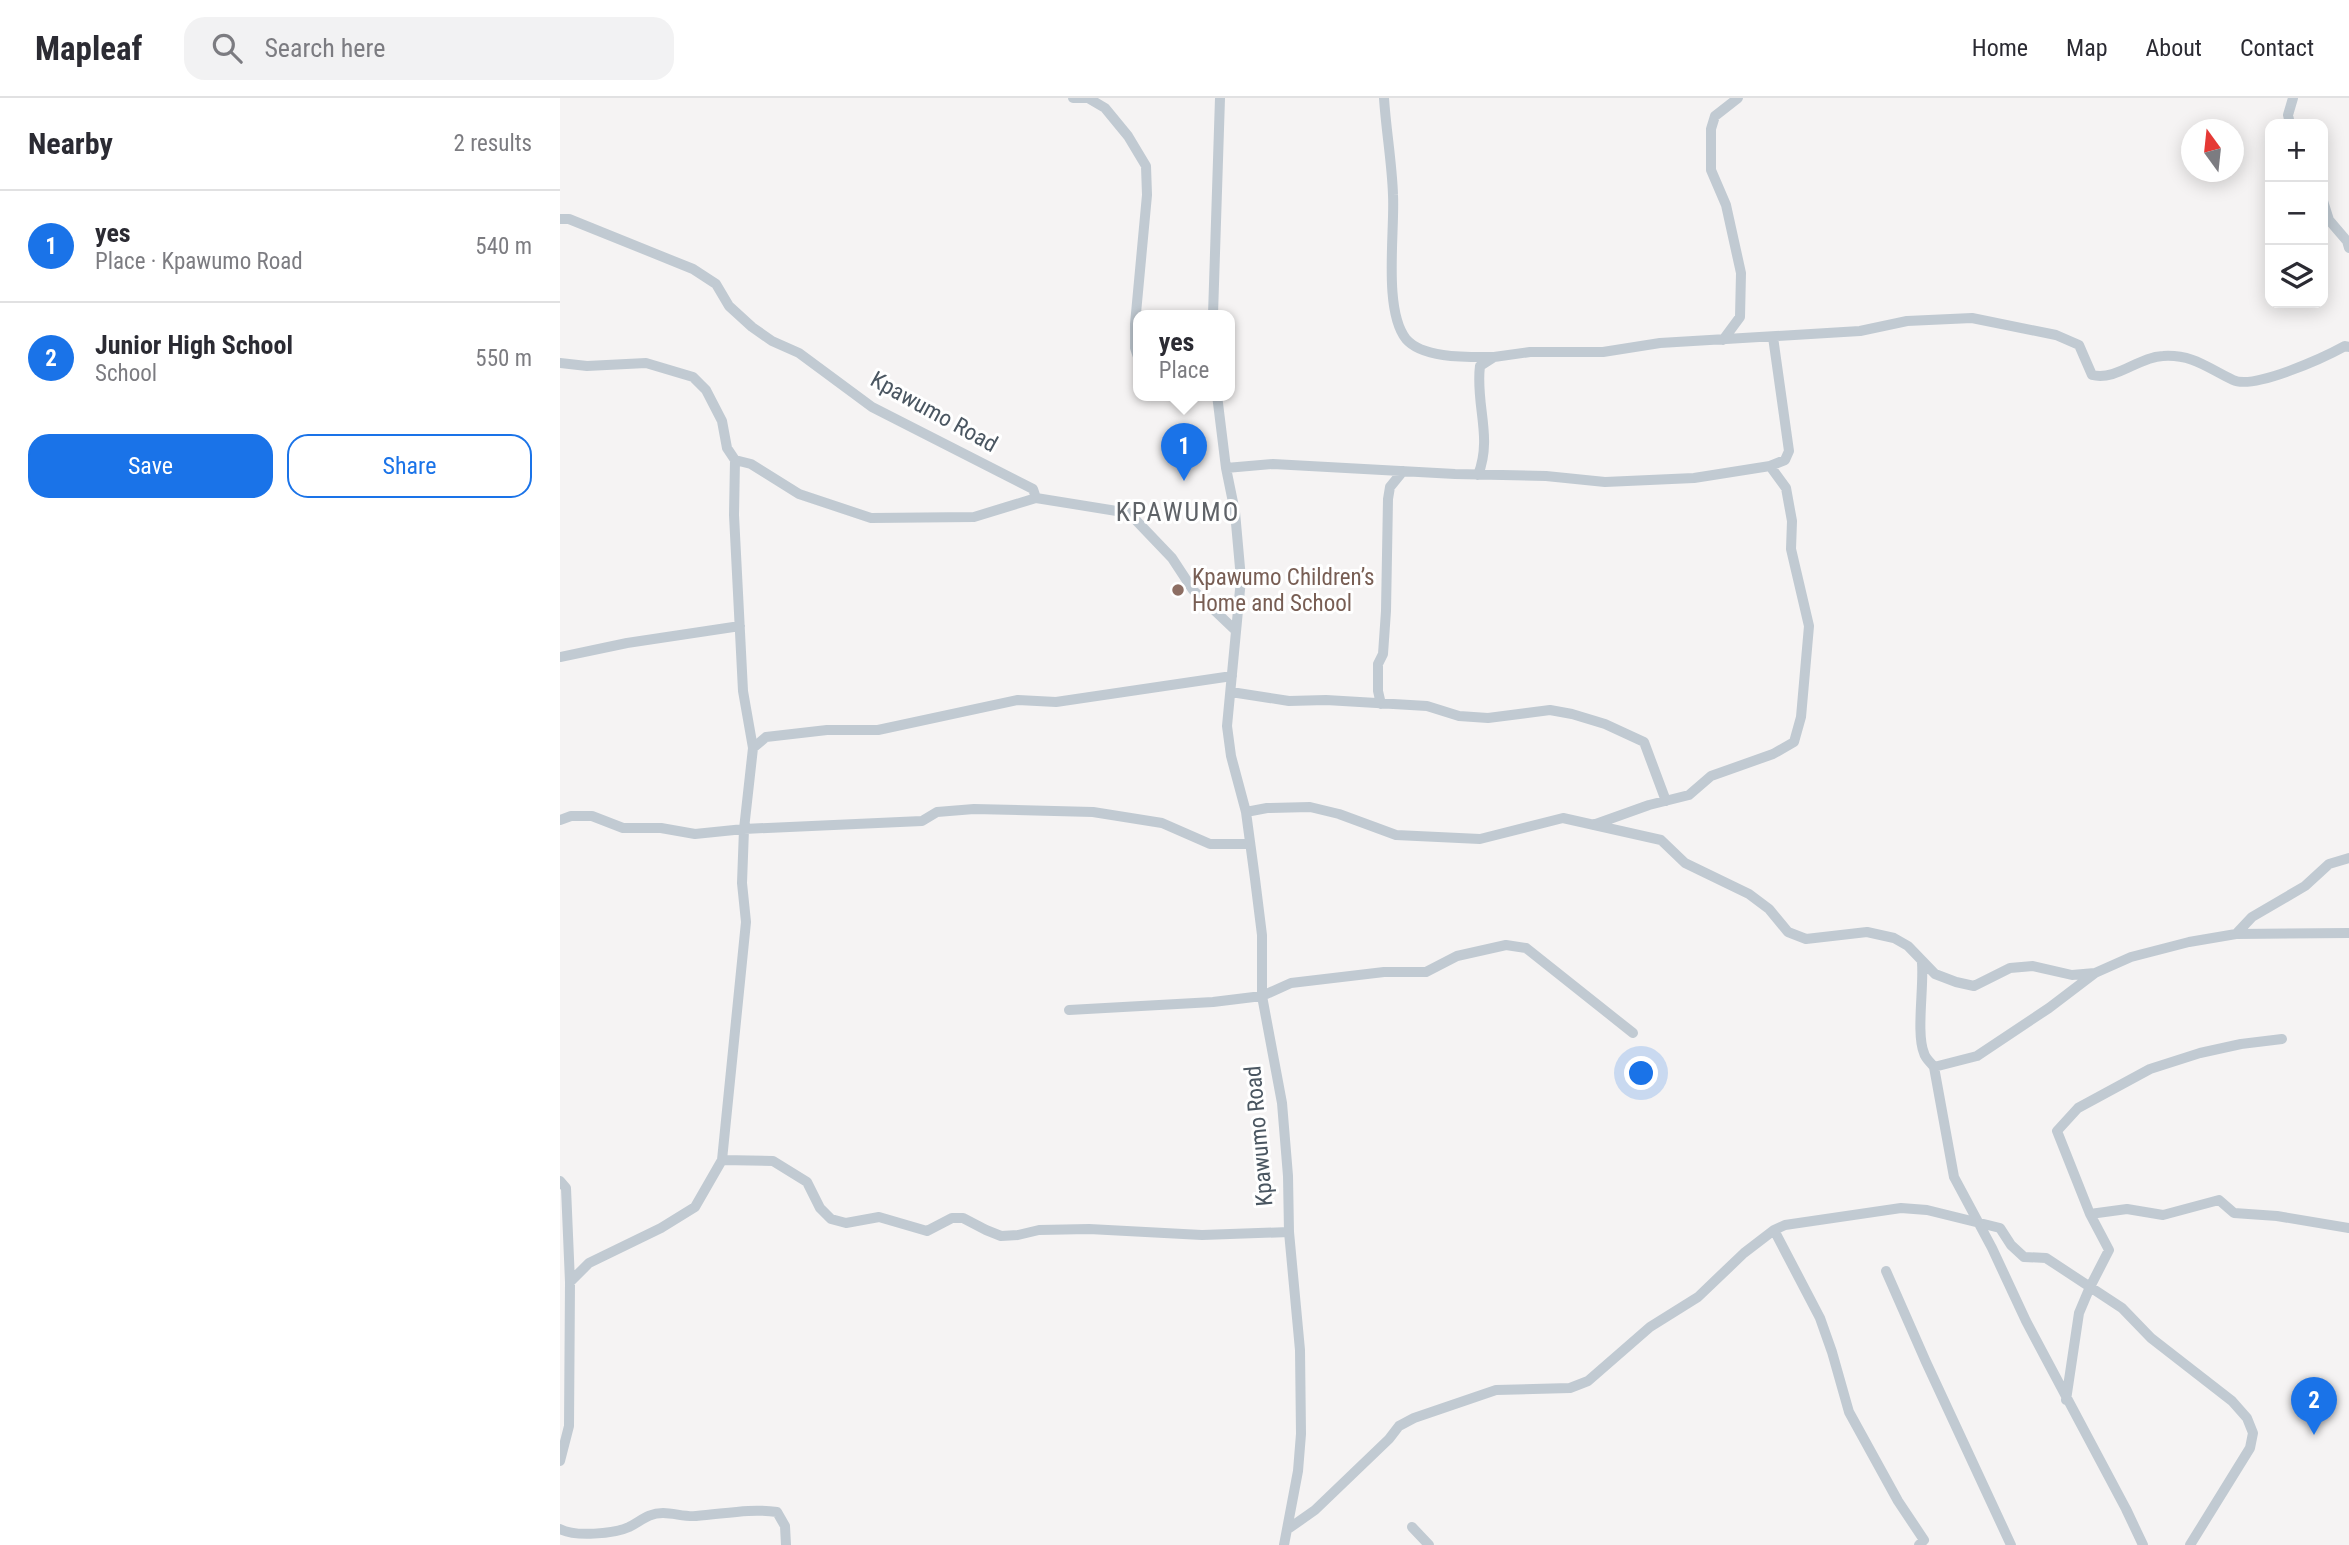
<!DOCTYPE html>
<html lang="en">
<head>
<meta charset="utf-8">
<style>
  :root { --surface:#fff; --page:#f2f2f3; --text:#2b2b33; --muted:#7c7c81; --line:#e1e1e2; --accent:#1a73e8 }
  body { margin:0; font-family:"Roboto Condensed",sans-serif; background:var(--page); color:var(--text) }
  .controls { position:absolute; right:21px; top:21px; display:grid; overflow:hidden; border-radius:14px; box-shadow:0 4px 18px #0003 }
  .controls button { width:63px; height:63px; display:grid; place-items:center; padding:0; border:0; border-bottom:2px solid var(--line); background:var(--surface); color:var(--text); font:35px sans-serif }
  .compass { position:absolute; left:1621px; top:21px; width:63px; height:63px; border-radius:50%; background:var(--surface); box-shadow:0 4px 18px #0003; rotate:345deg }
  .you { position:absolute; left:1082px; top:976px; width:24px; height:24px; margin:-18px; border:5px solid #fff; border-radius:50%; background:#1a73e8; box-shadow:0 0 0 10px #1a73e833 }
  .badge { display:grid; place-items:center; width:46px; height:46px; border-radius:50%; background:var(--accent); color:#fff; font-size:23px; font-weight:700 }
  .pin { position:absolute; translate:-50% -58px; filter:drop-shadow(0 2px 4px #0008) }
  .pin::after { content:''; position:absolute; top:37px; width:24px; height:21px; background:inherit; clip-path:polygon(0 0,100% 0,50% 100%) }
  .popup { position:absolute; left:573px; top:212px; width:102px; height:91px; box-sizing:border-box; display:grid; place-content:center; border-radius:14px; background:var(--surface); filter:drop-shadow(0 2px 5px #0005); font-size:23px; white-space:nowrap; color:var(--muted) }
  .popup b { font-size:26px; color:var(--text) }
  .popup::after { content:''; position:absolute; left:50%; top:100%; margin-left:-14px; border:14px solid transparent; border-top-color:var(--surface) }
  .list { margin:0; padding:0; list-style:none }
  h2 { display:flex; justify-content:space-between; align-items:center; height:91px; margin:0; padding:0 28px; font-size:30px }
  h2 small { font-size:23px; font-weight:400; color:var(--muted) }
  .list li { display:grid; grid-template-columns:46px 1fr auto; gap:21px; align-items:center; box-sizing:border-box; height:112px; padding:0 28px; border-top:2px solid var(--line) }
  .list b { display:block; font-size:26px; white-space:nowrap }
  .list p { margin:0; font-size:23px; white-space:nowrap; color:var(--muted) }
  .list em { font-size:23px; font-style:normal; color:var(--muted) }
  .actions { display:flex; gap:14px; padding:21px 28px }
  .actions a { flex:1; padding:16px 0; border:2px solid var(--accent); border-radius:21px; text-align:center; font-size:24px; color:var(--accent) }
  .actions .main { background:var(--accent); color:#fff }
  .icon { flex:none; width:38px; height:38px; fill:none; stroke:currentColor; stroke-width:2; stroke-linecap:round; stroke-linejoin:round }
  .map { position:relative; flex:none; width:1789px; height:1447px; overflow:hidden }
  header { display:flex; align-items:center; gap:42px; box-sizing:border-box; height:98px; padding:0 35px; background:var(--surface); border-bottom:2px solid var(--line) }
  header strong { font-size:33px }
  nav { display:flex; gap:38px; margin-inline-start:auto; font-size:24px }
  .search { width:490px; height:63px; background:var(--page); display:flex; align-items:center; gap:18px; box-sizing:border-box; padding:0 24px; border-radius:21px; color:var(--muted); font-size:26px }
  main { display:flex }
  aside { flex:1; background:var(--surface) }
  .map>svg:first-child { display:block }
</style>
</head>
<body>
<header>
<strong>Mapleaf</strong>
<div class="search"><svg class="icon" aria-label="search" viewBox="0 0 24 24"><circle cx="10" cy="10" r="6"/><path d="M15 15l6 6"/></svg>Search here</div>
<nav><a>Home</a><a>Map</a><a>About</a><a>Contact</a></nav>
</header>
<main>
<aside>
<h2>Nearby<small>2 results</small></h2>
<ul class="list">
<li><span class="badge">1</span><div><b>yes</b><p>Place · Kpawumo Road</p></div><em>540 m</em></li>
<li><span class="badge">2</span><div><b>Junior High School</b><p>School</p></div><em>550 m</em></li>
</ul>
<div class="actions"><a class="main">Save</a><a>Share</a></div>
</aside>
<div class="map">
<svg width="1789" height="1447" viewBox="0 0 1789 1447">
  <rect width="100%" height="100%" fill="#f5f3f3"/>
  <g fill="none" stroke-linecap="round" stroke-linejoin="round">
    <path stroke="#c1cad2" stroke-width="10" d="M513,0H526
      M528,0L545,10L568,38L586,68L587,97L575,226V250L578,259
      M824,0C826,32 832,65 833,97C835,133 823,212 846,241C863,261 909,259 934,259
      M1730,26L1728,17L1733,0
      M1763,103L1769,122L1787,143L1789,150
      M0,121H9L133,171L156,186L169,208L192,229L212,243L239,255L312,309L473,391L476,400L569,415L612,460L633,492L675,532
      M653,217L660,0
      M1163,242L1180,219L1181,175L1166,107L1151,72V31L1155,18L1178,0
      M0,265L27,268L86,265L133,279L146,292L162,323L167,350L175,362L191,366L239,396L311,420L414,419L476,400
      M657,297L666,370L675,414L681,481L667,628L671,658L686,714L695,781L702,837V898L722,1005L728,1078L729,1134L740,1252L741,1336L738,1373L724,1447
      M666,370L713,366L895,376L986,378L1045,384L1134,380L1210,368L1225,362L1229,353L1213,239
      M918,377C933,339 915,306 920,268L934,259L970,254H1043L1100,245L1300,233L1347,223L1412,220L1496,237L1519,247L1532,277C1557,283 1578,259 1603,258C1633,256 1649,271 1673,282C1694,292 1765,259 1785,248L1789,249
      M0,559L67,545L180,528
      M671,594L729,603L766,602L867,608L899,618L928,620L990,612L1012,616L1045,626L1084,644L1106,703
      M821,606L818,593V566L823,556L826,513L828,401L830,389L843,373
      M193,650L206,639L267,632H318L458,602L496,604L672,578
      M686,714L707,710L750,709L779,716L836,737L920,741L1003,720L1101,742L1125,765L1189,796L1209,811L1228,834L1246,841L1307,834L1334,840L1348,848L1375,876L1396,884L1414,888L1450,870L1473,868L1512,877L1535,875L1571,859L1629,844L1676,836L1789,835
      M0,722L11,718H32L63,730H101L135,736L184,731L362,723L377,714L414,711L533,714L602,725L650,746H689
      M1033,727L1089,707L1129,697L1151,678L1213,656L1234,644L1241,619L1249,528L1231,451L1232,423L1226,390L1210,368
      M1676,836L1692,819L1745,788L1769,766L1789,760
      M1362,865C1364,889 1356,936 1364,955C1365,960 1371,965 1374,969L1394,1079L1432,1150L1466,1223L1566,1411L1583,1447
      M509,912L653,904L702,898L731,885L824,874H866L897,858L946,847L966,850L1073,935
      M1374,969L1417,958L1489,910L1535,875
      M162,1062L213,1063L247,1084L260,1110L271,1121L286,1125L319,1119L367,1133L392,1120H403L426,1132L441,1138L458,1137L479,1132L529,1131L642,1137L729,1134
      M0,1083L6,1090L10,1184L9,1328L0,1363
      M1530,1116L1567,1111L1603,1117L1659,1102L1674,1115L1717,1118L1789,1130
      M1214,1132L1260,1220L1272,1254L1289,1314L1338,1403L1364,1442L1359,1447
      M1326,1173L1366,1264L1451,1447
      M10,1184L29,1165L101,1130L135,1109L162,1062L186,824L182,785L184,731L193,650L183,593L174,417L175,362
      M1506,1302L1519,1215L1530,1189L1549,1152L1530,1116L1497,1033L1518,1010L1590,971L1640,955L1681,946L1722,941
      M852,1429L869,1447
      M0,1431C14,1439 54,1436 69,1429C81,1423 88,1415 103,1415C114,1415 125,1419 136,1418C164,1416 189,1410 217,1414L225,1428L226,1447
      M728,1431L755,1412L829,1341L839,1328L854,1320L936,1292L1010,1290L1028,1283L1090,1229L1138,1199L1184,1155L1214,1132L1225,1127L1341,1110L1367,1112L1440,1130L1451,1147L1464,1159L1486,1160L1562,1210L1591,1240L1672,1303L1687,1320L1693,1335L1690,1350L1630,1447"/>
  </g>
  <circle fill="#8d6e63" stroke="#fff" stroke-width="2.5" cx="618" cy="492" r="7"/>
  <g text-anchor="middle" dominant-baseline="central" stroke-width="6" stroke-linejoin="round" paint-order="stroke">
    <g font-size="23" fill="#4a5661" stroke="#fff">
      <text transform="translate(374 314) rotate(29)">Kpawumo Road</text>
      <text transform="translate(699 1038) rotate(-95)">Kpawumo Road</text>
    </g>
    <g font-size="23" fill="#785e54" stroke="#fff" text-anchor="start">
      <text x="632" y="479">Kpawumo Children’s<tspan x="632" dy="26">Home and School</tspan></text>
    </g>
    <g font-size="26" letter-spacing="2" fill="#5f6368" stroke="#fff">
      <text x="618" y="414">KPAWUMO</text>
    </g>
  </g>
</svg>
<div class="controls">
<button>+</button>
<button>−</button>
<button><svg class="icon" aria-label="layers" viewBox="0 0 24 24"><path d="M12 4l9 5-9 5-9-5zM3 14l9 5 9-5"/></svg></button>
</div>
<svg class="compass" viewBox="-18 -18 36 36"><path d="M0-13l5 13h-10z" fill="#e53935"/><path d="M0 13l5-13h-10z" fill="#7c7c81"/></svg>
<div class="you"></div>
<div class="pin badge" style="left:624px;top:383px">1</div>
<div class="popup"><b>yes</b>Place</div>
<div class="pin badge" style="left:1754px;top:1337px">2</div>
</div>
</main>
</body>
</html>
